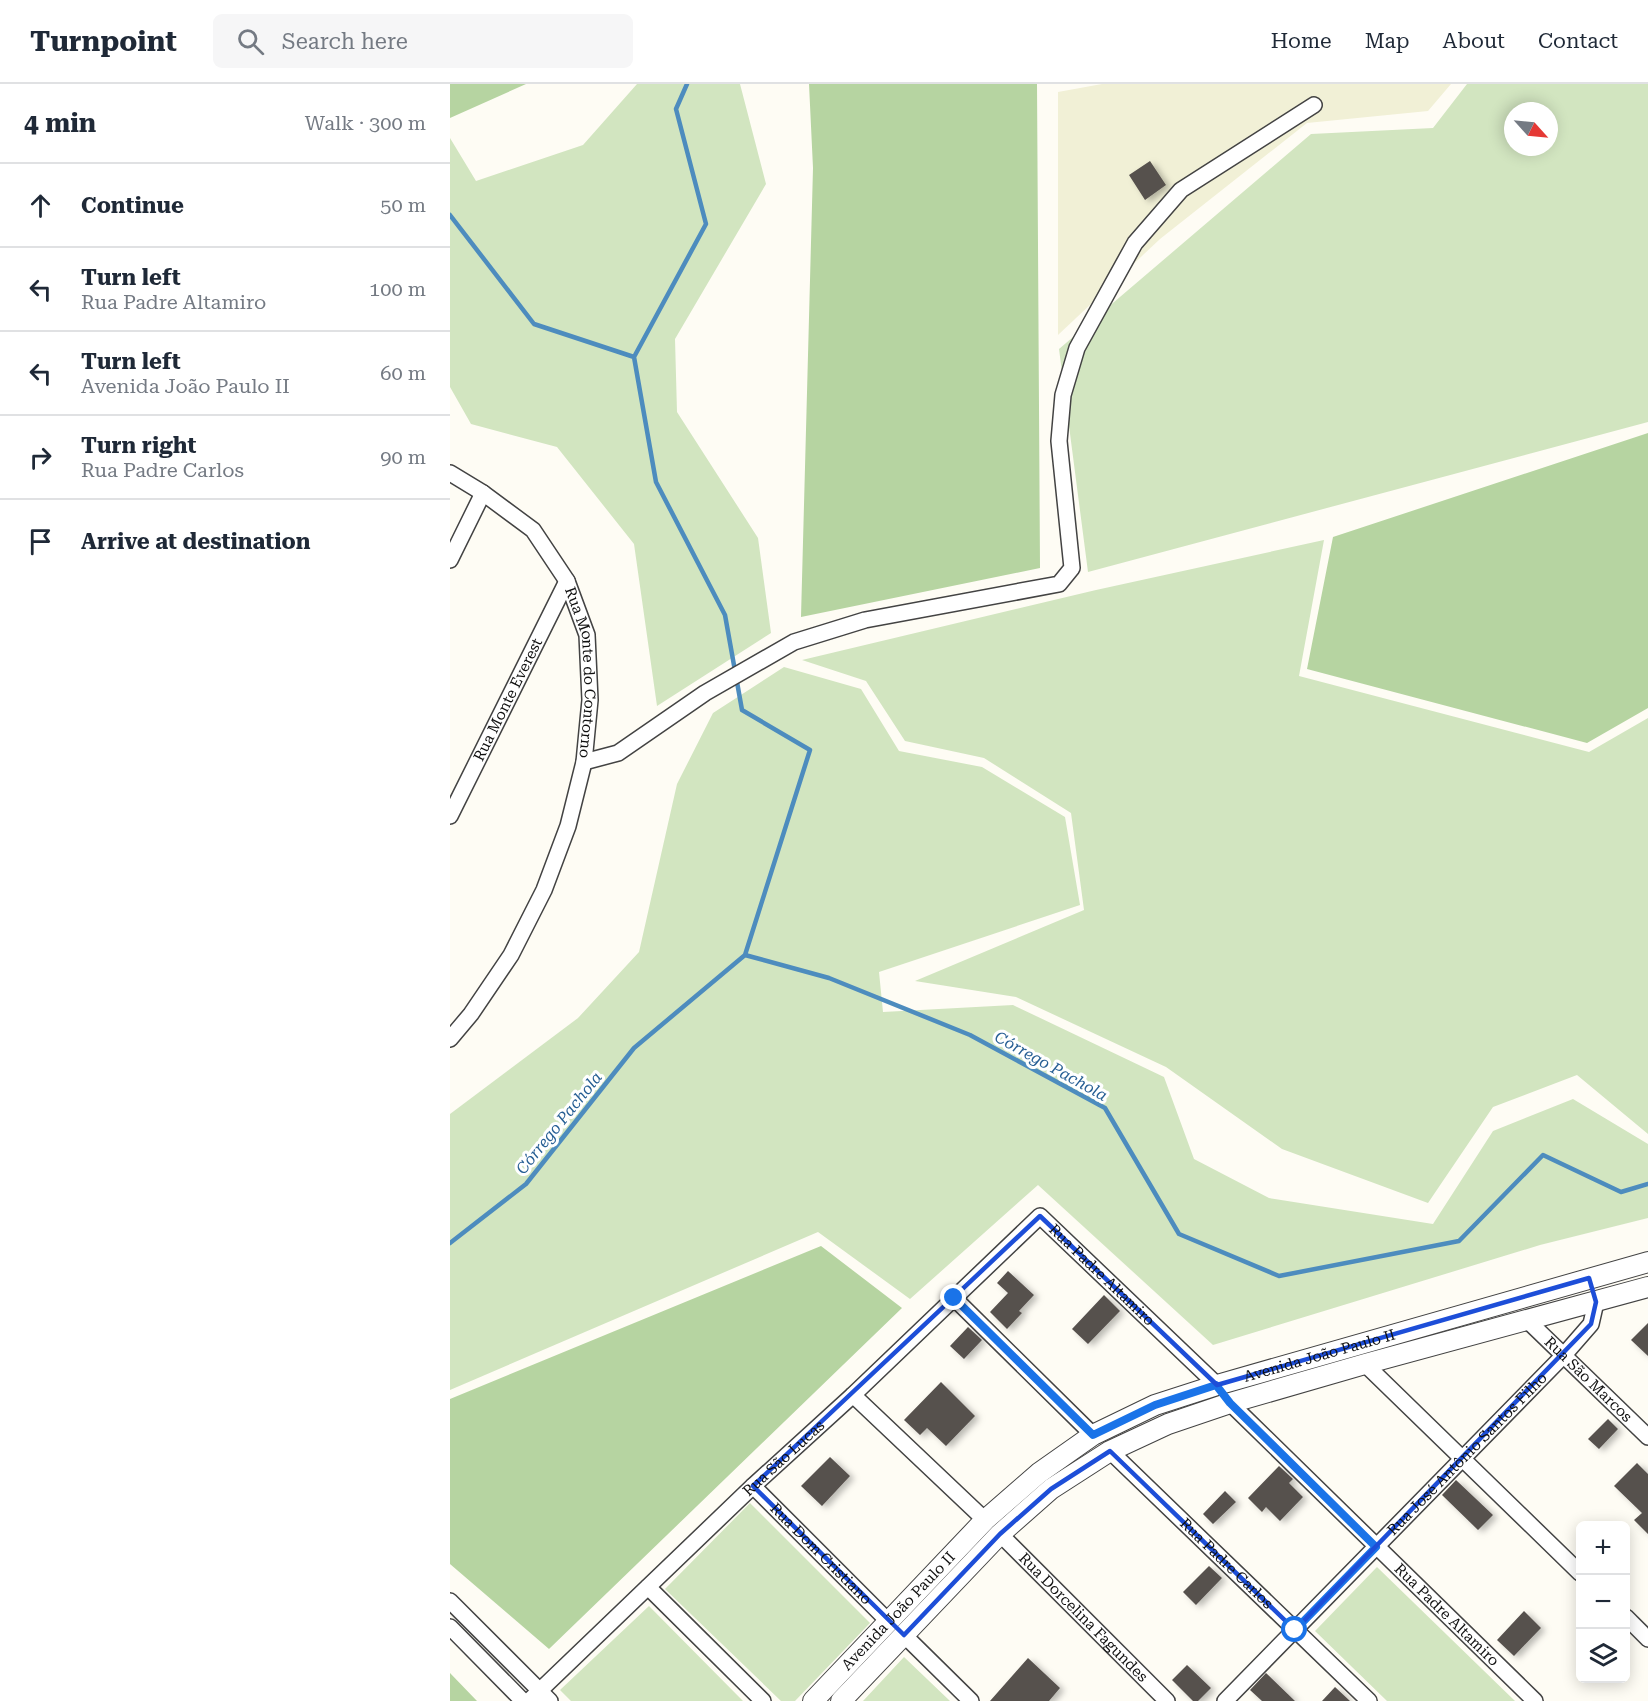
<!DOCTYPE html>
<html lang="en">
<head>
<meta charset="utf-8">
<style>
  :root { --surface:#fff; --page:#f6f6f7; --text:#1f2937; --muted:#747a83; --line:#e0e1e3 }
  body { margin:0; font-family:"Roboto Serif",serif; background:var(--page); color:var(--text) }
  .controls { position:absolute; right:18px; bottom:18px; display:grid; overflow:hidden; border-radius:9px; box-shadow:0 3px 15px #0003 }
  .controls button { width:54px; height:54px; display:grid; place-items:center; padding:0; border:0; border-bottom:2px solid var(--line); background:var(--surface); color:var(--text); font:30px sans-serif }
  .compass { position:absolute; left:1054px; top:18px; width:54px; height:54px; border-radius:50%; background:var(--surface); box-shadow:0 3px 15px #0003; rotate:117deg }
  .stop { position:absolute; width:18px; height:18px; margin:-14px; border:4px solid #1a73e8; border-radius:50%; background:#fff }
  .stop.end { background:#1a73e8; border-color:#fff; box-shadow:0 2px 6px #0008 }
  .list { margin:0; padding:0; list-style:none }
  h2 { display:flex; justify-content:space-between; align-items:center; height:78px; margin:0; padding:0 24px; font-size:26px }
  h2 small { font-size:20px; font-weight:400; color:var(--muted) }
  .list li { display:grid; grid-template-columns:39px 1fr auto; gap:18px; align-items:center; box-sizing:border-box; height:84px; padding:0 24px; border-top:2px solid var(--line) }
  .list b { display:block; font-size:22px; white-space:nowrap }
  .list p { margin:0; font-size:20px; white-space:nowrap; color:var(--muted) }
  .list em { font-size:20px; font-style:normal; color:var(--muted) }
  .icon { flex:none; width:33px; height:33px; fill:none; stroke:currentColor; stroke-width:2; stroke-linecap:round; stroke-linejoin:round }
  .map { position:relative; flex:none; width:1198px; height:1617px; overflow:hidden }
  header { display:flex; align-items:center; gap:36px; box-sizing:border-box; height:84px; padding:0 30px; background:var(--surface); border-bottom:2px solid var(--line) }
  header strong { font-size:28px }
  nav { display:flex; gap:33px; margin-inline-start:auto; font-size:21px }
  .search { width:420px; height:54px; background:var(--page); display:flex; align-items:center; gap:15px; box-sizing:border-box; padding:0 21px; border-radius:9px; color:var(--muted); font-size:22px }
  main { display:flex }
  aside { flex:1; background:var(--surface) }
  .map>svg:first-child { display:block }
</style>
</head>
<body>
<header>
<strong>Turnpoint</strong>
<div class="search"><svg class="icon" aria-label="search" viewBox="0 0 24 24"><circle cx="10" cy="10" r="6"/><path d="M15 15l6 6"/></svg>Search here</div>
<nav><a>Home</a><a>Map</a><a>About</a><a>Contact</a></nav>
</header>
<main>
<aside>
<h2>4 min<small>Walk · 300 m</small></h2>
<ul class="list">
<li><svg class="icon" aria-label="ahead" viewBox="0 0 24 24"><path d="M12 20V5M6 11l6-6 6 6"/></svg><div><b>Continue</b></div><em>50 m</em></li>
<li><svg class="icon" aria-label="left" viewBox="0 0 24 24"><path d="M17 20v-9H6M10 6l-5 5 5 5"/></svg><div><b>Turn left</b><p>Rua Padre Altamiro</p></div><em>100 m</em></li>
<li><svg class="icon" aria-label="left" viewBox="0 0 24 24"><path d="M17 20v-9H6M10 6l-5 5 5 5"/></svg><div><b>Turn left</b><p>Avenida João Paulo II</p></div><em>60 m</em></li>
<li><svg class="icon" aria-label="right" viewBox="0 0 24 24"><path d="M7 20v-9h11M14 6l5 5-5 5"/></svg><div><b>Turn right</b><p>Rua Padre Carlos</p></div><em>90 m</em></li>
<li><svg class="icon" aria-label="arrive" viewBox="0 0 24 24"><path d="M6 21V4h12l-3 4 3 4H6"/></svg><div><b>Arrive at destination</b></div></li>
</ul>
</aside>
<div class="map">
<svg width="1198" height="1617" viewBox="0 0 1198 1617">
  <defs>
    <filter id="shadow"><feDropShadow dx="4.5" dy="2.5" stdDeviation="3" flood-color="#0004"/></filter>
  </defs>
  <rect width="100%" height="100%" fill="#fefcf4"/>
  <path fill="#f1f0d6" d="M652,0H1001L978,27L857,39L710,155L608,251V8Z"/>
  <path fill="#d2e5c0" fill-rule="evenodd" d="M187,0H290L316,100L225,255L227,328L308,454L321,549L207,622L184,460L107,363L21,340L0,303V54L26,97L133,61Z
    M1017,0H1198V338L638,488L609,265L861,50L983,44ZM1063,27H1099V63H1063Z
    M874,456L849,592L1139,668L1198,634V1050L1127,991L1043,1023L978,1119L832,1065L716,983L566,913L465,897L634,826L621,729L534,674L455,657L416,597L352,576L646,506Z
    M334,583L411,605L449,667L532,683L615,733L630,821L429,888L433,928L563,921L714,993L744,1075L819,1114L983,1140L1043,1047L1123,1015L1198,1060V1134L1090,1161L763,1261L588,1101L460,1215L368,1148L0,1306V1030L128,934L189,868L227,700L263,629Z
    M300,1419L420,1539L345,1617H331L215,1505Z
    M927,1483L1065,1617H937L865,1547Z
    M199,1522L293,1617H121L110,1606Z
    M454,1573L500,1617H413Z"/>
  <path fill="#b6d4a1" d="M0,0H76L0,34Z
    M359,0H587L590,484L351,533L363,84Z
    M1198,349V624L1137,659L857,585L883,453Z
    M371,1162L452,1224L99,1565L0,1480V1315Z
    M0,1589L27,1617H0Z"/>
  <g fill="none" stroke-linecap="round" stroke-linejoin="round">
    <path stroke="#4d8cbe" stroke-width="4.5" d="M237,0L226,25L256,140L184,273L206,398L275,531L292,626L360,666L295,871
      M0,131L84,240L184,273
      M295,871L379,894L520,951L655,1024L729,1150L829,1192L1009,1157L1093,1071L1171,1108L1198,1100
      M0,1159L76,1100L184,964L295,871"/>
  </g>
  <path fill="#57514d" filter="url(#shadow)" d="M700,77L716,101L695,116L679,91Z
    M558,1187L584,1211L569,1227L572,1229L557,1245L540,1228L558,1209L547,1199Z
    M654,1211L670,1227L638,1260L622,1245Z
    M1198,1239V1272L1181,1256Z
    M518,1243L532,1256L514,1275L500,1262Z
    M491,1298L525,1332L496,1362L477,1344L470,1351L454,1336Z
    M1158,1335L1168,1345L1149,1365L1138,1355Z
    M380,1373L400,1392L372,1422L351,1402Z
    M1187,1379L1198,1390V1450L1184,1436L1192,1429L1164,1402Z
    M829,1382L843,1395L839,1399L853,1413L830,1437L816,1423L812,1428L798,1414Z
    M1006,1396L1043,1431L1028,1446L992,1411Z
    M775,1407L786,1418L763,1440L753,1430Z
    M759,1482L772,1494L746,1521L733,1508Z
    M1074,1527L1091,1544L1064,1572L1047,1556Z
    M578,1574L610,1604L599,1617H540Z
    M737,1581L761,1604L748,1617H743L722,1596Z
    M816,1589L845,1617H812L800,1606Z
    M885,1603L900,1617H872Z"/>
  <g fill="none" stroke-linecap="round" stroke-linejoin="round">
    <g stroke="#434343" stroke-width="18">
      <g id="minor">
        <path id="s1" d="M0,389L33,409L83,446L117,497L137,551L140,616L134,678L118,742L94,806L61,871L21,930L0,955"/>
        <path d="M0,476L33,409"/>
        <path d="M134,678L168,669L255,609L344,558L415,536L609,500L622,484L609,357L613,311L627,264L685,159L731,106L864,21"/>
        <path id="s2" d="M0,732L117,497"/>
        <path d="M504,1214L643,1351"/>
        <path id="s3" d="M1078,1237L1198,1353"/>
        <path d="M915,1280L1130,1489"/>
        <path d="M403,1311L535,1436"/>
        <path id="s4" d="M780,1319L1085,1617"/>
        <path id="s5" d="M660,1367L919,1617"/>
        <path id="s6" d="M303,1402L439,1538"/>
        <path id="s7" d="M550,1450L717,1617"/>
        <path d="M198,1503L313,1617"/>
        <path d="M0,1517L100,1617"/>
        <path d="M1176,1533L1198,1555"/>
        <path d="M0,1543L73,1617"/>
        <path d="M454,1551L521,1617"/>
        <path id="s8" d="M79,1617L303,1402L403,1311L590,1132L767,1301"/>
        <path id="s9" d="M775,1617L1114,1271L1141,1240L1146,1218"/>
      </g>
    </g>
    <g stroke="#434343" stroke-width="22">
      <g id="tertiary">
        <path id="s10" d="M363,1617L535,1436L589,1389L643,1351L705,1321L767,1301L1198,1178"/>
        <path d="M391,1617L550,1450L601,1405L660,1367L718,1340L780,1319L915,1280L1198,1203"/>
      </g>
    </g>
    <use href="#minor" stroke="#fff" stroke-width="15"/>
    <use href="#tertiary" stroke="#fff" stroke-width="20"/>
  </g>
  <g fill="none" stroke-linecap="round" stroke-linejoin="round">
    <path stroke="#1a73e8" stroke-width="8" d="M504,1214L643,1351L705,1321L766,1301L780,1319L926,1463L845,1546"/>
  </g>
  <path fill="none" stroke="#1d4ed8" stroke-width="4.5" stroke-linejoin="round" d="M590,1132L767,1301L1139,1194L1146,1218L1141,1240L845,1546L660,1367L601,1405L550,1450L454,1551L303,1402Z"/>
  <g text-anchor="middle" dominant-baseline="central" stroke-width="6" stroke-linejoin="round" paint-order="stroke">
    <g font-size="15" fill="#101010" stroke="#fff">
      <text stroke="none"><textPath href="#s1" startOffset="256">Rua Monte do Contorno</textPath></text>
      <text stroke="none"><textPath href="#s2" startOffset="130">Rua Monte Everest</textPath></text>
      <text stroke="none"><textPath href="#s8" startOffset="790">Rua Padre Altamiro</textPath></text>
      <text stroke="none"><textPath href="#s10" startOffset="628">Avenida João Paulo II</textPath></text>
      <text stroke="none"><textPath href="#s3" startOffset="84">Rua São Marcos</textPath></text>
      <text stroke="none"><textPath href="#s9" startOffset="346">Rua José Antônio Santos Filho</textPath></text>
      <text stroke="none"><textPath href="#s8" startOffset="352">Rua São Lucas</textPath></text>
      <text stroke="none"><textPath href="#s6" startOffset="96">Rua Dom Cristiano</textPath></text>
      <text stroke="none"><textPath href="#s5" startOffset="162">Rua Padre Carlos</textPath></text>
      <text stroke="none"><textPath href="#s10" startOffset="124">Avenida João Paulo II</textPath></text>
      <text stroke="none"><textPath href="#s4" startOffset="303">Rua Padre Altamiro</textPath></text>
      <text stroke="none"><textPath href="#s7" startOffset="118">Rua Dorcelina Fagundes</textPath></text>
    </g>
    <g font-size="16" font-style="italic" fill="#275f94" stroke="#fff">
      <text transform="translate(601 982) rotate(29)">Córrego Pachola</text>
      <text transform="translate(109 1039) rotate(-51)">Córrego Pachola</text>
    </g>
  </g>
</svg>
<div class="controls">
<button>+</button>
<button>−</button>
<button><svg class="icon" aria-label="layers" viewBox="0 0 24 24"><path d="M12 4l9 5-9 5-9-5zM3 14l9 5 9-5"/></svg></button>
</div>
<svg class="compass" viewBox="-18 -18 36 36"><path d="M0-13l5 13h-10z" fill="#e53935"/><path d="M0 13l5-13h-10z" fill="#747a83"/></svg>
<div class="stop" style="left:845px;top:1546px"></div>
<div class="stop end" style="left:504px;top:1214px"></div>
</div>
</main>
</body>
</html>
